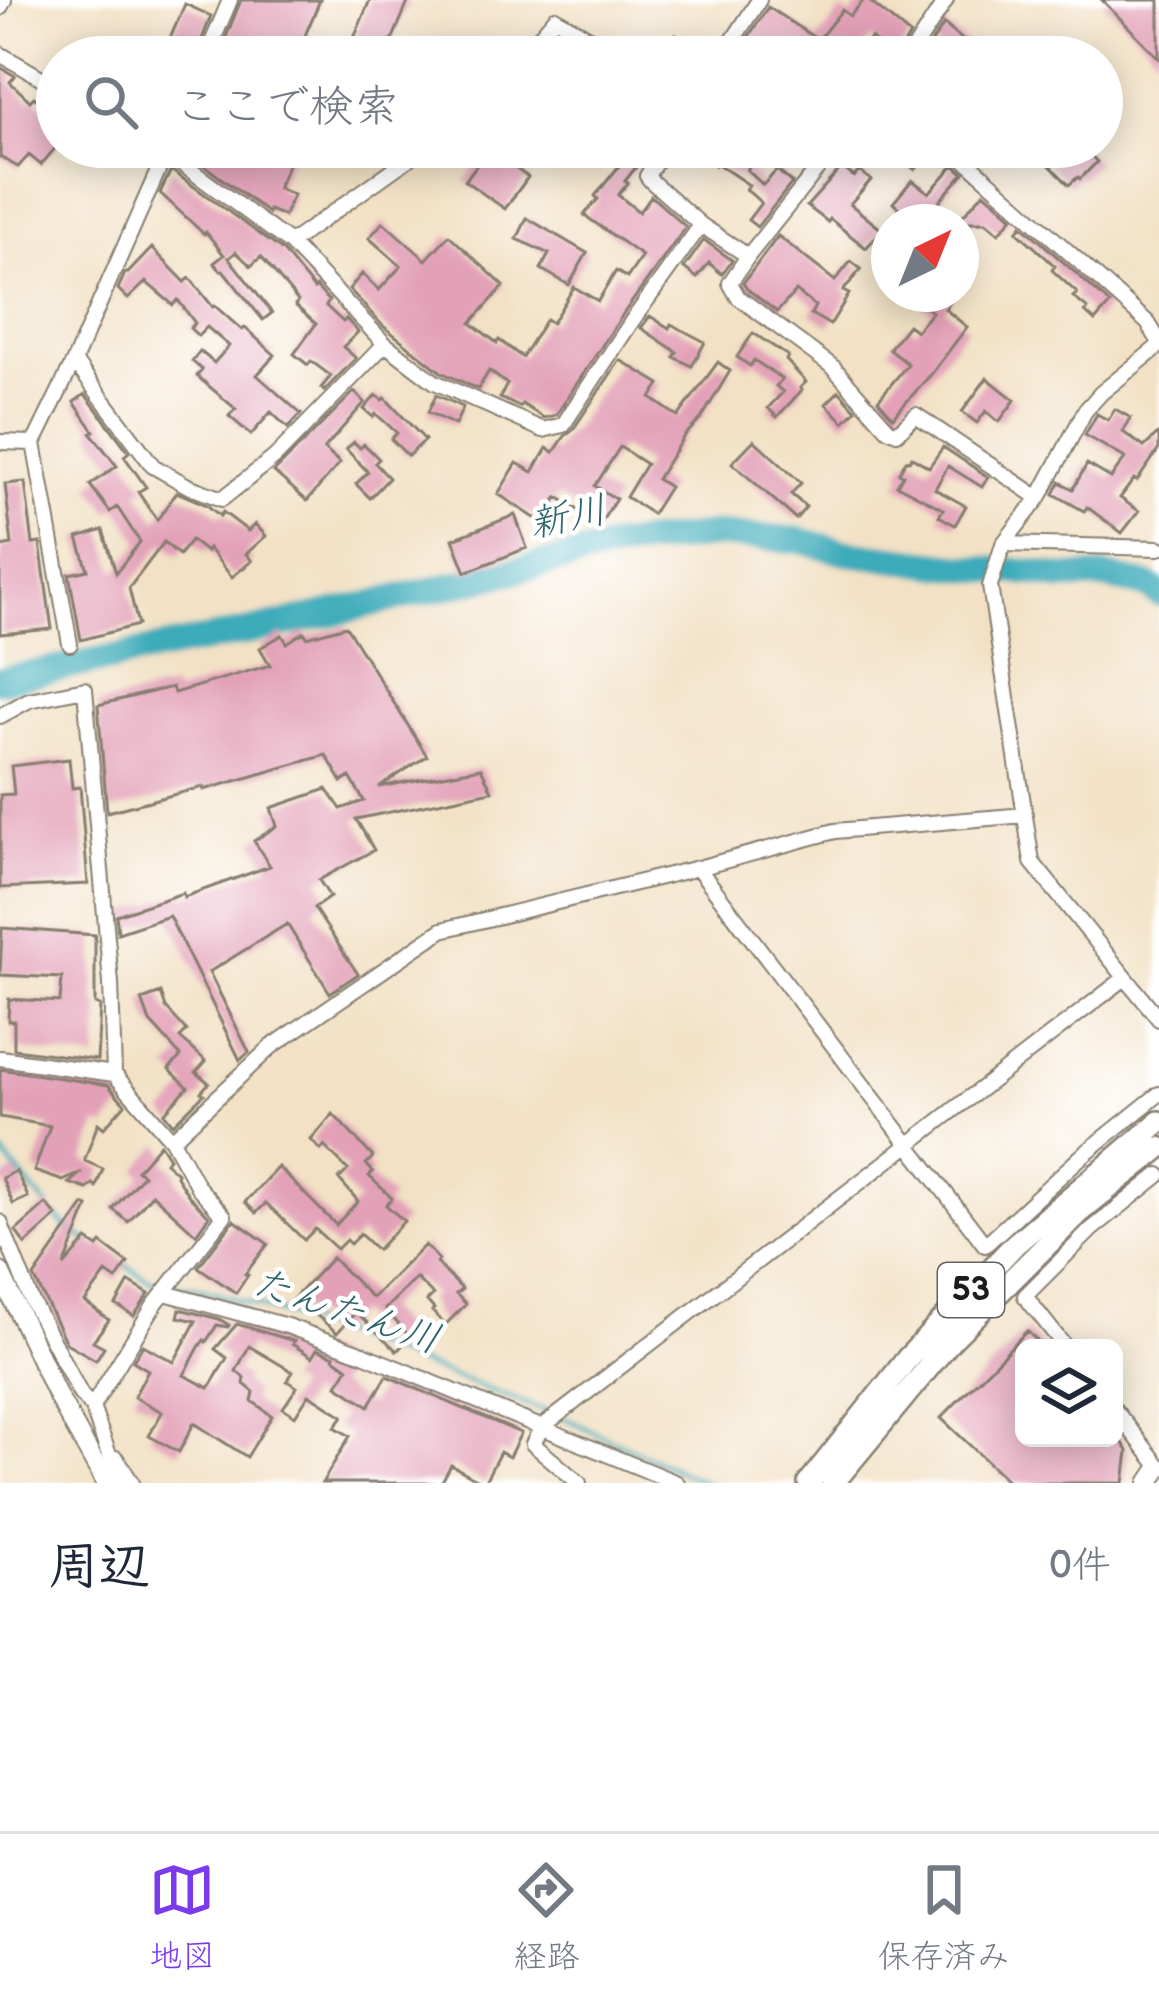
<!DOCTYPE html>
<html lang="ja">
<head>
<meta charset="utf-8">
<style>
  :root { --surface:#fff; --page:#f2f2f3; --text:#1f2937; --muted:#747a83; --line:#e0e1e3; --accent:#7c3aed }
  body { margin:0; font-family:"Balsamiq Sans","Klee One",sans-serif; background:var(--page); color:var(--text) }
  .controls { position:absolute; right:36px; bottom:36px; display:grid; overflow:hidden; border-radius:18px; box-shadow:0 6px 30px #0003 }
  .controls button { width:108px; height:108px; display:grid; place-items:center; padding:0; border:0; border-bottom:3px solid var(--line); background:var(--surface); color:var(--text); font:60px sans-serif }
  .compass { position:absolute; left:871px; top:204px; width:108px; height:108px; border-radius:50%; background:var(--surface); box-shadow:0 6px 30px #0003; rotate:43deg }
  .list { margin:0; padding:0; list-style:none }
  h2 { display:flex; justify-content:space-between; align-items:center; height:156px; margin:0; padding:0 48px; font-size:51px }
  h2 small { font-size:39px; font-weight:400; color:var(--muted) }
  .icon { flex:none; width:66px; height:66px; fill:none; stroke:currentColor; stroke-width:2; stroke-linecap:round; stroke-linejoin:round }
  .map { position:relative; flex:none; width:1159px; height:1483px; overflow:hidden }
  .search { position:absolute; background:var(--surface); box-shadow:0 6px 30px #0003; left:36px; right:36px; top:36px; height:132px; display:flex; align-items:center; gap:30px; box-sizing:border-box; padding:0 42px; border-radius:66px; color:var(--muted); font-size:45px }
  .sheet { height:348px; background:var(--surface) }
  nav { display:flex; justify-content:space-around; align-items:center; box-sizing:border-box; height:168px; border-top:3px solid var(--line); background:var(--surface); font-size:33px; color:var(--muted) }
  nav a { display:grid; justify-items:center; gap:6px }
  nav .on { color:var(--accent) }
  .map>svg:first-child { display:block }
</style>
</head>
<body>
<div class="map">
<svg width="1159" height="1483" viewBox="0 0 1159 1483">
  <rect width="100%" height="100%" fill="#fff"/>
  <filter id="ink" filterUnits="userSpaceOnUse"><feTurbulence type="fractalNoise" baseFrequency=".00833" numOctaves="2"/><feDisplacementMap in="SourceGraphic" scale="24" xChannelSelector="R" yChannelSelector="G"/><feConvolveMatrix kernelMatrix="1 2 1 2 8 2 1 2 1" color-interpolation-filters="sRGB"/></filter>
  <filter id="wash" filterUnits="userSpaceOnUse"><feTurbulence type="fractalNoise" baseFrequency=".004" numOctaves="4" result="noise"/><feDisplacementMap in="SourceGraphic" scale="48" xChannelSelector="R" yChannelSelector="G"/><feGaussianBlur stdDeviation="2.7" result="paint"/><feColorMatrix in="noise" values="0 0 0 0 0 0 0 0 0 0 0 0 0 0 0 0 0 1.4 0 .05"/><feComposite in="paint" operator="in"/></filter>
  <g filter="url(#wash)">
    <rect width="100%" height="100%" fill="#f2e1c5"/>
    <g fill="none" stroke-linecap="round" stroke-linejoin="round">
      <path stroke="#3cabb9" stroke-width="4.5" d="M0,1151L48,1207
        M56,1216L65,1226L89,1242
        M124,1264L155,1284L196,1288L298,1318L553,1414
        M564,1418L706,1483"/>
      <path stroke="#3cabb9" stroke-width="27" d="M0,680L258,630L622,546L716,535L799,540L843,552L968,568L1037,573L1060,578L1105,577L1149,586L1159,594"/>
    </g>
    <g id="blocks">
      <path fill="#e3a1b8" d="M241,0H320L296,57H218Z
        M370,0H409L385,57H346Z
        M864,0H868L910,35L897,57H892L871,38L856,57H735L768,7L818,40L842,10L850,16Z
        M1102,0H1159V58Z
        M185,4L211,16L195,57H162Z
        M944,24L972,48L981,57H950L932,42Z
        M555,35L599,57H543L539,55Z
        M676,35L702,48L697,57H665Z
        M0,67L15,76L10,82L30,101L34,97L57,118V146L41,165L29,155L18,167L0,157Z
        M179,147H295L278,188L293,195L284,216L269,210L268,213Z
        M604,147H652L625,181L628,183L618,195L639,212L651,196L686,227L623,314L556,415L544,418L522,404L520,407L500,398L507,384L489,371L478,389L441,372L383,326L349,289L362,274L379,290L401,266L369,238L383,222L426,260L449,235L504,286L471,323L497,343L499,340L522,357L546,319L552,323L574,287L598,301L616,271L627,278L642,256L584,215L598,199L595,196L623,161Z
        M695,147H729L752,162L747,170L763,185L777,170L792,183L757,227L748,220L761,203L746,189L749,185L716,163L715,165Z
        M888,147H935L915,170Z
        M1032,147H1083L1097,162L1080,179L1078,177L1069,185Z
        M488,149L528,177L505,209L465,181Z
        M954,165L964,173L935,206L954,222H923L912,213L910,217L893,203L912,180L929,193Z
        M842,167L854,177L859,171L871,180L850,204L882,230L866,248L830,219L828,222L807,206Z
        M171,170L283,251L314,289L316,287L329,301L326,306L343,322L346,319L358,332L343,347L356,358L324,391L321,388L331,376L311,361L308,365L294,354L316,324L295,305L298,301L261,257L251,266L236,252L229,258L272,313L263,320L223,270L221,271L214,263L224,255L206,232L204,234L160,193Z
        M984,192L1013,217L999,233L986,222H957Z
        M527,218L587,253L569,285L541,269L549,254L517,239Z
        M1022,225L1110,304L1095,321L1085,312L1088,309L1073,297L1077,293L1052,270L1055,266L1017,231Z
        M778,236L835,281L851,261L861,269L843,291L849,294L830,325L811,314L815,306L796,291L777,312L747,289L743,283Z
        M704,240L732,260L722,274L709,263L697,278L684,268Z
        M152,248L185,282L190,278L213,307L215,306L242,330L245,328L275,355L257,375L301,414L288,428L271,412L251,435L229,416L236,409L197,376L202,370L192,361L200,351L214,363L229,346L207,327L198,336L190,328L195,323L178,300L173,305L146,282L128,299L118,289L125,273H128Z
        M908,294H945L952,300L945,309L967,327L933,372L893,417L878,400L908,364L889,349L908,325L916,331L932,312Z
        M650,316L669,328L671,324L705,342L692,366L674,357L677,352L641,328Z
        M753,333L788,356L786,360L806,382L800,388L802,390L777,417L768,408L783,392L776,386L782,379L754,360L750,366L737,357Z
        M620,360L660,384L651,398L678,417L718,362L730,371L701,419L684,436L657,479L669,487L652,514L626,497L646,464L620,447L595,486L616,499L600,524L558,497L541,522L498,494L517,463L533,472L547,448L554,452L565,436L572,431Z
        M987,378L1015,400L999,422L986,411L977,423L962,412Z
        M839,391L856,410L844,422L826,404Z
        M354,392L365,402L324,449L340,463L307,501L274,472Z
        M85,394L129,452L124,456L146,487L138,492L157,520L177,492L207,505L220,516L223,512L248,531L255,524L266,536L246,554L252,561L232,577L208,548L206,552L191,540L179,555L164,542L129,588L138,625L81,640L69,574L88,570L78,538L103,530L116,573L140,542L117,507L110,512L90,485L117,466L91,433L94,431L74,402Z
        M376,395L382,400L385,398L425,440L408,456L391,439L397,433L376,414L373,417L364,409Z
        M436,395L463,407L455,425L428,412Z
        M1115,409L1131,418L1123,432L1144,447L1159,433V449L1137,481L1134,479L1120,498L1139,511L1122,533L1087,507L1084,511L1054,494L1060,482L1073,489L1087,464L1111,478L1125,458L1085,435L1097,414L1108,420Z
        M754,440L801,483L791,494L806,507L796,519L732,463Z
        M354,442L360,448L364,444L379,459L375,463L389,478L370,498L356,484L368,472L346,449Z
        M943,447L988,477L982,487L948,466L935,489L966,506L955,525L939,516L943,509L897,485L903,475L899,473L906,460L909,461L912,457L929,467Z
        M25,482L33,544L40,543L52,629L0,634V547L12,545L5,484Z
        M515,515L527,548L466,572L453,539Z
        M346,626L427,756L379,787L481,768L492,791L356,819L374,850L319,880L330,897L314,908L358,974L330,993L287,924L209,972L249,1052L240,1060L169,916L118,933L116,915L183,893L184,897L270,866L254,841L277,826L271,808L327,789L341,809L364,801L350,777L342,782L326,755L204,790L203,787L107,812L98,705L172,687L174,693L270,665L260,648L282,635L287,643L304,632L307,637Z
        M69,759L72,788L80,787L88,884L0,888V795L14,794L11,766Z
        M2,928L95,935V1004L100,1006L97,1060L14,1049V1021H8L9,999L60,1002L62,978L0,975Z
        M161,993L166,1008L187,1031L180,1038L206,1061L196,1072L209,1083L201,1092L204,1094L173,1124L164,1113L188,1087L169,1069L181,1056L150,1022L142,1000Z
        M0,1069L108,1085L125,1104L104,1128L98,1123L85,1159V1161L103,1169L96,1187L93,1184L87,1189L69,1183L82,1172L63,1181L34,1171L50,1126L0,1117Z
        M333,1114L373,1157L366,1164L373,1172L369,1176L392,1198L386,1205L404,1221L377,1250L360,1234L350,1244L346,1240L337,1249L315,1229L304,1240L266,1203L256,1213L245,1202L278,1167L336,1225L358,1201L339,1179L348,1170L324,1146L321,1150L311,1140Z
        M160,1144L169,1158L165,1162L177,1173L176,1176L189,1196L209,1216L196,1234L152,1194L128,1222L113,1209L143,1175L137,1170Z
        M16,1171L28,1197L13,1204L2,1178Z
        M46,1204L57,1216L25,1245L16,1231Z
        M84,1205L88,1207L64,1266L87,1240L98,1247L101,1243L128,1263L116,1280L106,1273L85,1302L109,1320L93,1341L104,1347L96,1360L66,1343L34,1277Z
        M234,1220L268,1244L245,1274L248,1275L236,1293L198,1267Z
        M425,1245L439,1260L436,1263L462,1289L456,1294L466,1304L445,1325L432,1311L434,1309L427,1301L433,1295L416,1278L385,1309L410,1337L397,1351L356,1312L337,1333L313,1312L310,1315L293,1299L332,1258L372,1298Z
        M129,1282L149,1294L134,1316L116,1305Z
        M180,1309L219,1319L229,1325L228,1327L217,1325L206,1342L204,1340L199,1347L184,1375L209,1388L227,1358L215,1349L237,1324L294,1341L292,1344L312,1357L317,1349L335,1356L334,1358L348,1368L337,1385L369,1406L387,1376L521,1433L509,1457L500,1452L484,1483L451,1465L441,1483H322L350,1436L335,1427L343,1416L309,1394L295,1416L283,1408L297,1387L287,1381L293,1372L249,1346L236,1371L245,1378L244,1384L254,1392L252,1401L272,1416L247,1457L194,1423L179,1452L149,1436L162,1412L134,1397L148,1370L133,1361L143,1345L174,1362L196,1321L178,1317Z
        M1027,1331L1044,1348H1024V1438H1120L1128,1451L1124,1483H1010L941,1418Z"/>
    </g>
  </g>
  <g filter="url(#ink)">
    <use href="#blocks" fill-opacity="0" stroke="#877e70" stroke-width="3"/>
    <g fill="none" stroke-linecap="round" stroke-linejoin="round">
      <g stroke="#877e70" stroke-width="18">
        <path id="street" d="M0,8L4,0
          M0,54L57,87
          M206,57L230,0
          M522,57L555,18L622,57
          M722,57L759,0
          M909,57L946,0
          M159,147L290,243L385,344L435,382L543,430L563,425L632,321L701,225
          M665,147L647,176L651,181L701,225L748,256L835,147
          M951,147L1148,323L1159,341
          M290,243L425,147
          M748,256L730,283L738,297L833,367L888,429L897,433L916,415L1039,498
          M1159,346L1101,393L1085,411L1039,498L1003,544L990,586L1032,862L1159,1019
          M74,361L153,466L188,486L222,499L275,457L385,344
          M0,442L34,443
          M1003,544L1159,548
          M70,644L34,443L74,361L168,148
          M0,716L29,700L85,689L111,983L114,1074L172,1140L198,1187L224,1216L155,1304L92,1407L119,1483
          M698,868L985,1245L1083,1155L1159,1094
          M0,1058L114,1074
          M172,1140L271,1047L442,930L698,868L835,831L1025,815
          M0,1222L32,1302L81,1395L92,1407
          M165,1293L287,1326L363,1354L677,1483
          M1066,1348L1025,1296L1092,1229L1159,1175
          M1114,1409L1159,1466
          M116,1458L132,1483
          M579,1483L533,1444L542,1427L1125,978"/>
      </g>
      <g stroke="#877e70" stroke-width="22">
        <path id="secondary" d="M0,1272L58,1397L106,1483
          M1149,1483L1159,1468"/>
      </g>
      <g stroke="#877e70" stroke-width="26">
        <path id="primary" d="M809,1483L907,1359L1015,1244L1159,1122
          M833,1483L951,1340L1086,1206L1159,1148"/>
      </g>
      <use href="#street" stroke="#fff" stroke-width="14"/>
      <use href="#secondary" stroke="#fff" stroke-width="18"/>
      <use href="#primary" stroke="#fff" stroke-width="21"/>
    </g>
  </g>
  <g text-anchor="middle" dominant-baseline="central" stroke-width="9" stroke-linejoin="round" paint-order="stroke">
    <rect fill="#fff" stroke="#606060" stroke-width="3" x="938" y="1263" width="66" height="54" rx="9"/>
    <g font-size="33" font-weight="bold" fill="#1c1c1c">
      <text x="971" y="1290">53</text>
    </g>
    <g font-size="39" font-style="italic" fill="#2c646a" stroke="#fff">
      <text transform="translate(568 518) rotate(-12)">新川</text>
      <text transform="translate(346 1312) rotate(18)">たんたん川</text>
    </g>
  </g>
</svg>
<div class="controls">
<button><svg class="icon" aria-label="layers" viewBox="0 0 24 24"><path d="M12 4l9 5-9 5-9-5zM3 14l9 5 9-5"/></svg></button>
</div>
<svg class="compass" viewBox="-18 -18 36 36"><path d="M0-13l5 13h-10z" fill="#e53935"/><path d="M0 13l5-13h-10z" fill="#747a83"/></svg>
<div class="search"><svg class="icon" aria-label="search" viewBox="0 0 24 24"><circle cx="10" cy="10" r="6"/><path d="M15 15l6 6"/></svg>ここで検索</div>
</div>
<section class="sheet">
<h2>周辺<small>0件</small></h2>
<ul class="list">
</ul>
</section>
<nav>
<a class="on"><svg class="icon" aria-label="map" viewBox="0 0 24 24"><path d="M3 6l6-2 6 2 6-2v14l-6 2-6-2-6 2zM9 4v14M15 6v14"/></svg>地図</a>
<a><svg class="icon" aria-label="directions" viewBox="0 0 24 24"><path d="M12 3l9 9-9 9-9-9zM9 14v-3h6M13 9l2 2-2 2"/></svg>経路</a>
<a><svg class="icon" aria-label="saved" viewBox="0 0 24 24"><path d="M7 4h10v16l-5-4-5 4z"/></svg>保存済み</a>
</nav>
</body>
</html>
